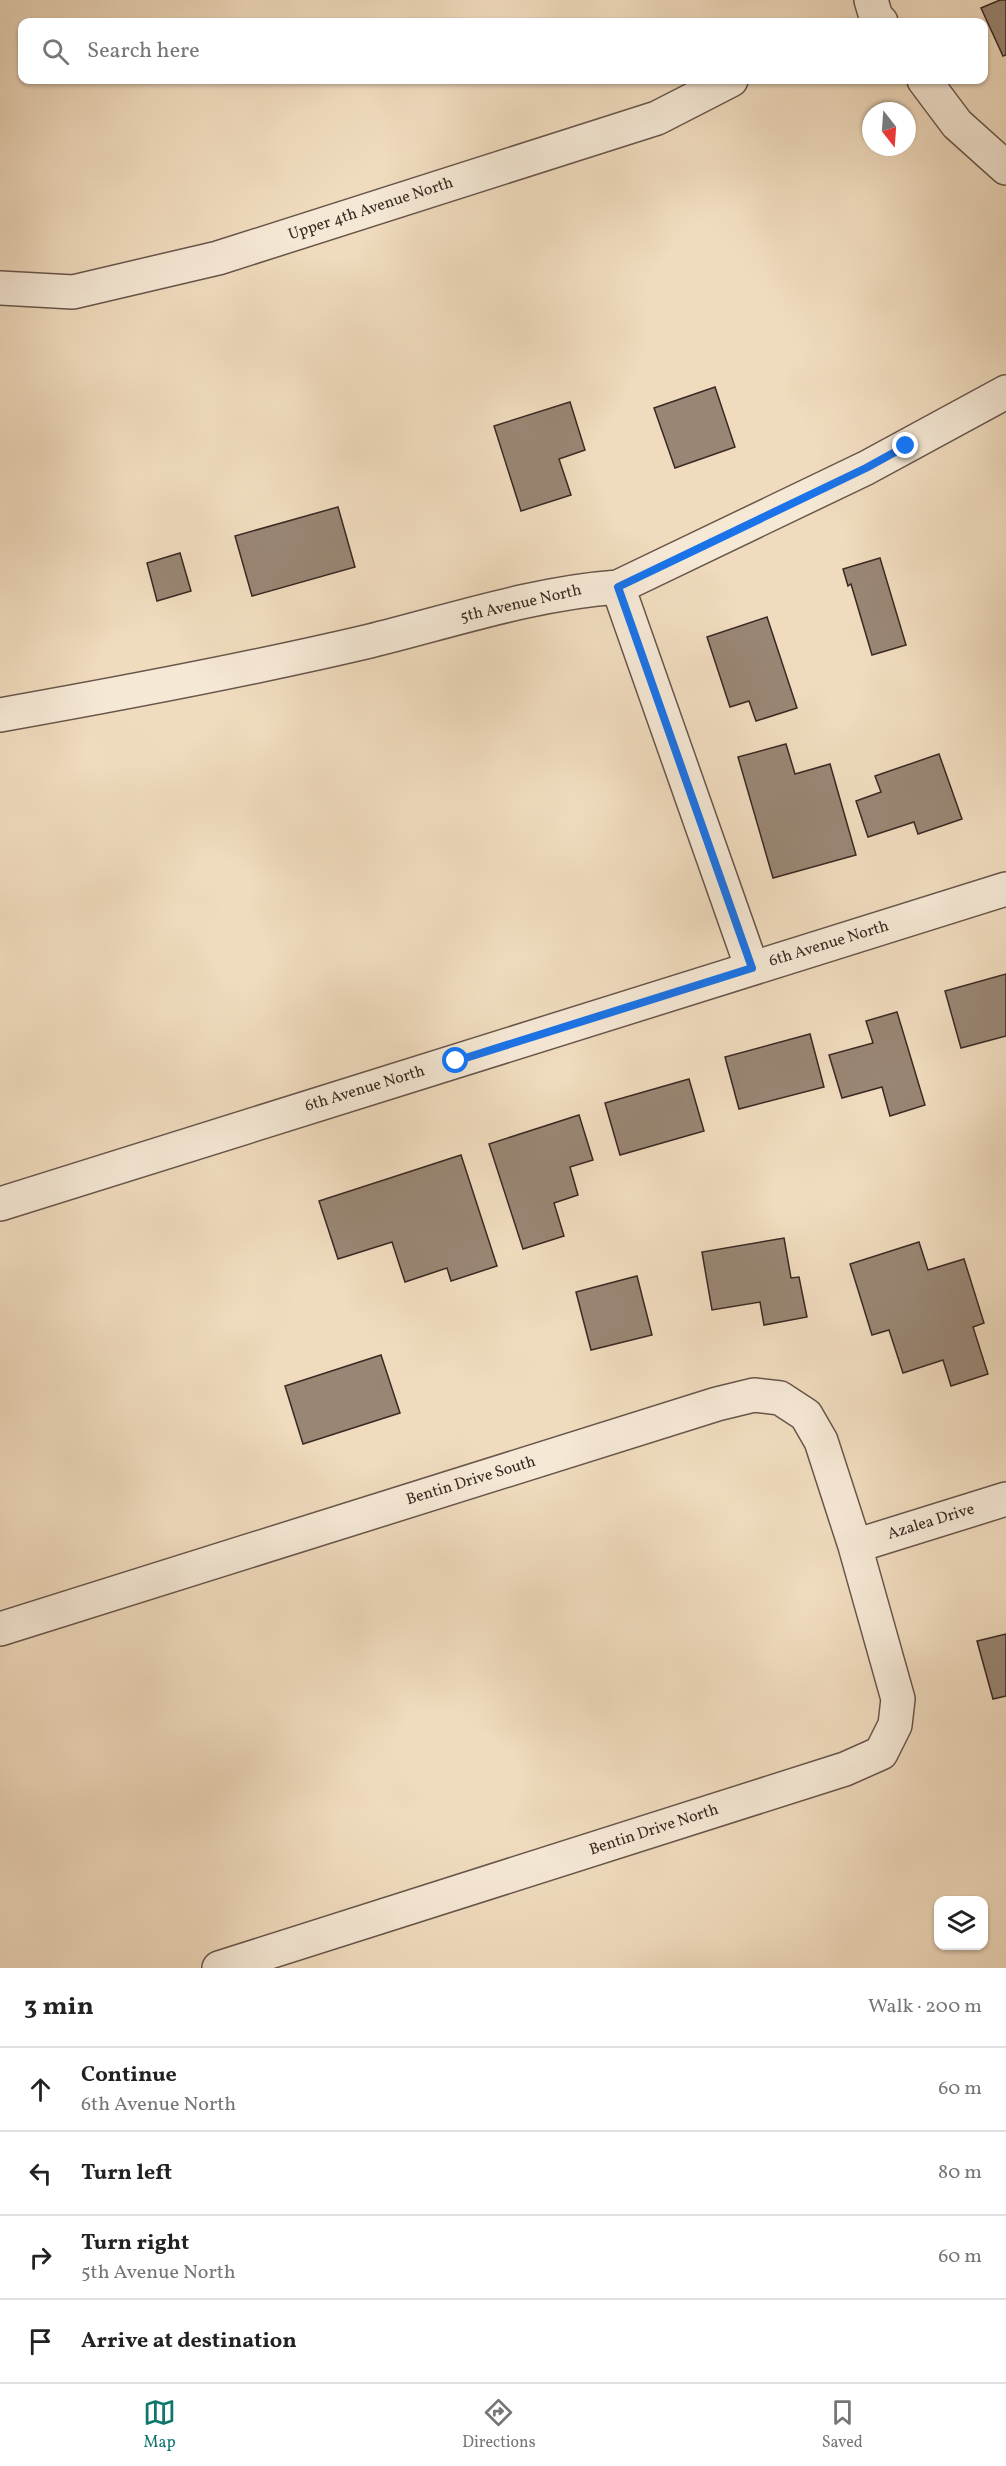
<!DOCTYPE html>
<html lang="en">
<head>
<meta charset="utf-8">
<style>
  :root { --surface:#fff; --page:#f6f6f6; --text:#222; --muted:#767676; --line:#e0e0e0; --accent:#0f766e }
  body { margin:0; font-family:Vollkorn,serif; background:var(--page); color:var(--text) }
  .controls { position:absolute; right:18px; bottom:18px; display:grid; overflow:hidden; border-radius:12px; box-shadow:0 2px 4px #0004 }
  .controls button { width:54px; height:54px; display:grid; place-items:center; padding:0; border:0; border-bottom:2px solid var(--line); background:var(--surface); color:var(--text); font:30px sans-serif }
  .compass { position:absolute; left:862px; top:102px; width:54px; height:54px; border-radius:50%; background:var(--surface); box-shadow:0 2px 4px #0004; rotate:163deg }
  .stop { position:absolute; width:18px; height:18px; margin:-14px; border:4px solid #1a73e8; border-radius:50%; background:#fff }
  .stop.end { background:#1a73e8; border-color:#fff; box-shadow:0 2px 6px #0008 }
  .list { margin:0; padding:0; list-style:none }
  h2 { display:flex; justify-content:space-between; align-items:center; height:78px; margin:0; padding:0 24px; font-size:26px }
  h2 small { font-size:20px; font-weight:400; color:var(--muted) }
  .list li { display:grid; grid-template-columns:39px 1fr auto; gap:18px; align-items:center; box-sizing:border-box; height:84px; padding:0 24px; border-top:2px solid var(--line) }
  .list b { display:block; font-size:22px; white-space:nowrap }
  .list p { margin:0; font-size:20px; white-space:nowrap; color:var(--muted) }
  .list em { font-size:20px; font-style:normal; color:var(--muted) }
  .icon { flex:none; width:33px; height:33px; fill:none; stroke:currentColor; stroke-width:2; stroke-linecap:round; stroke-linejoin:round }
  .map { position:relative; flex:none; width:1006px; height:1968px; overflow:hidden }
  .search { position:absolute; background:var(--surface); box-shadow:0 2px 4px #0004; left:18px; right:18px; top:18px; height:66px; display:flex; align-items:center; gap:15px; box-sizing:border-box; padding:0 21px; border-radius:12px; color:var(--muted); font-size:22px }
  .sheet { height:414px; background:var(--surface) }
  nav { display:flex; justify-content:space-around; align-items:center; box-sizing:border-box; height:84px; border-top:2px solid var(--line); background:var(--surface); font-size:16px; color:var(--muted) }
  nav a { display:grid; justify-items:center; gap:3px }
  nav .on { color:var(--accent) }
  .map>svg:first-child { display:block }
</style>
</head>
<body>
<div class="map">
<svg width="1006" height="1968" viewBox="0 0 1006 1968">
  <rect width="100%" height="100%" fill="#f0dbbe"/>
  <filter id="stains"><feTurbulence type="fractalNoise" baseFrequency=".00333" numOctaves="4"/><feColorMatrix values="0 0 0 0 .2 0 0 0 0 .09 0 0 0 0 .02 0 0 0 .5 -.17"/></filter>
  <radialGradient id="worn" r=".72"><stop offset=".6" stop-color="#630" stop-opacity="0"/><stop offset="1" stop-color="#630" stop-opacity=".3"/></radialGradient>
  <path fill="#998674" stroke="#3a2923" stroke-width="1.5" d="M1000,0H1006V55L1003,56L981,8Z
    M715,387L735,447L675,468L654,408Z
    M570,402L585,450L559,459L571,495L521,511L494,426Z
    M338,507L355,567L252,596L235,536Z
    M180,553L191,591L157,601L147,563Z
    M880,558L906,645L872,655L851,584L848,586L843,569Z
    M767,617L797,708L756,721L749,701L730,707L707,637Z
    M786,744L795,774L830,764L856,855L773,878L738,757Z
    M939,754L962,819L918,834L914,822L868,837L856,801L881,792L875,776Z
    M1006,974V1036L961,1048L945,991Z
    M897,1012L925,1105L890,1116L882,1087L842,1098L829,1055L873,1043L866,1021Z
    M810,1034L824,1087L739,1109L725,1057Z
    M689,1079L704,1131L620,1155L605,1103Z
    M579,1115L593,1160L570,1167L578,1195L554,1203L564,1236L523,1249L489,1144Z
    M461,1155L497,1266L451,1281L447,1268L405,1282L392,1242L338,1259L319,1201Z
    M784,1238L791,1278L799,1277L807,1317L764,1325L760,1302L712,1310L702,1252Z
    M919,1242L928,1270L964,1259L984,1323L973,1327L988,1374L951,1386L943,1360L903,1373L889,1330L872,1335L850,1264Z
    M637,1276L652,1335L591,1350L576,1292Z
    M381,1355L400,1413L303,1444L285,1386Z
    M1006,1634V1696L993,1699L977,1641Z"/>
  <g fill="none" stroke-linecap="round" stroke-linejoin="round">
    <g stroke="#68564a" stroke-width="36">
      <path id="street" d="M871,0L876,17L881,22
        M924,80L957,124L1006,168
        M0,288L73,292L218,258L657,118L731,80
        M618,587L752,968
        M0,715C124,693 247,670 370,641C451,621 534,593 618,587L866,468L1006,392
        M0,1204L1006,889
        M855,1546L1006,1499
        M0,1629L717,1404L754,1395L780,1398L806,1415L821,1441L855,1546L898,1699L895,1725L881,1753L845,1769L219,1968"/>
    </g>
    <use href="#street" stroke="#f5e8d5" stroke-width="33"/>
  </g>
  <g fill="none" stroke-linecap="round" stroke-linejoin="round">
    <path stroke="#1a73e8" stroke-width="8" d="M456,1061L752,968L618,587L866,468L906,446"/>
  </g>
  <g text-anchor="middle" dominant-baseline="central" stroke-width="5" stroke-linejoin="round" paint-order="stroke">
    <g font-size="16" fill="#3a2923" stroke="#f5e8d5">
      <text transform="translate(371 209) rotate(-18)">Upper 4th Avenue North</text>
      <text transform="translate(521 604) rotate(-13)">5th Avenue North</text>
      <text transform="translate(829 944) rotate(-17)">6th Avenue North</text>
      <text transform="translate(365 1089) rotate(-17)">6th Avenue North</text>
      <text transform="translate(471 1481) rotate(-17)">Bentin Drive South</text>
      <text transform="translate(931 1522) rotate(-17)">Azalea Drive</text>
      <text transform="translate(654 1830) rotate(-18)">Bentin Drive North</text>
    </g>
  </g>
  <rect width="100%" height="100%" filter="url(#stains)"/>
  <rect width="100%" height="100%" fill="url(#worn)"/>
</svg>
<div class="controls">
<button><svg class="icon" aria-label="layers" viewBox="0 0 24 24"><path d="M12 4l9 5-9 5-9-5zM3 14l9 5 9-5"/></svg></button>
</div>
<svg class="compass" viewBox="-18 -18 36 36"><path d="M0-13l5 13h-10z" fill="#e53935"/><path d="M0 13l5-13h-10z" fill="#767676"/></svg>
<div class="stop" style="left:456px;top:1061px"></div>
<div class="stop end" style="left:906px;top:446px"></div>
<div class="search"><svg class="icon" aria-label="search" viewBox="0 0 24 24"><circle cx="10" cy="10" r="6"/><path d="M15 15l6 6"/></svg>Search here</div>
</div>
<section class="sheet">
<h2>3 min<small>Walk · 200 m</small></h2>
<ul class="list">
<li><svg class="icon" aria-label="ahead" viewBox="0 0 24 24"><path d="M12 20V5M6 11l6-6 6 6"/></svg><div><b>Continue</b><p>6th Avenue North</p></div><em>60 m</em></li>
<li><svg class="icon" aria-label="left" viewBox="0 0 24 24"><path d="M17 20v-9H6M10 6l-5 5 5 5"/></svg><div><b>Turn left</b></div><em>80 m</em></li>
<li><svg class="icon" aria-label="right" viewBox="0 0 24 24"><path d="M7 20v-9h11M14 6l5 5-5 5"/></svg><div><b>Turn right</b><p>5th Avenue North</p></div><em>60 m</em></li>
<li><svg class="icon" aria-label="arrive" viewBox="0 0 24 24"><path d="M6 21V4h12l-3 4 3 4H6"/></svg><div><b>Arrive at destination</b></div></li>
</ul>
</section>
<nav>
<a class="on"><svg class="icon" aria-label="map" viewBox="0 0 24 24"><path d="M3 6l6-2 6 2 6-2v14l-6 2-6-2-6 2zM9 4v14M15 6v14"/></svg>Map</a>
<a><svg class="icon" aria-label="directions" viewBox="0 0 24 24"><path d="M12 3l9 9-9 9-9-9zM9 14v-3h6M13 9l2 2-2 2"/></svg>Directions</a>
<a><svg class="icon" aria-label="saved" viewBox="0 0 24 24"><path d="M7 4h10v16l-5-4-5 4z"/></svg>Saved</a>
</nav>
</body>
</html>
